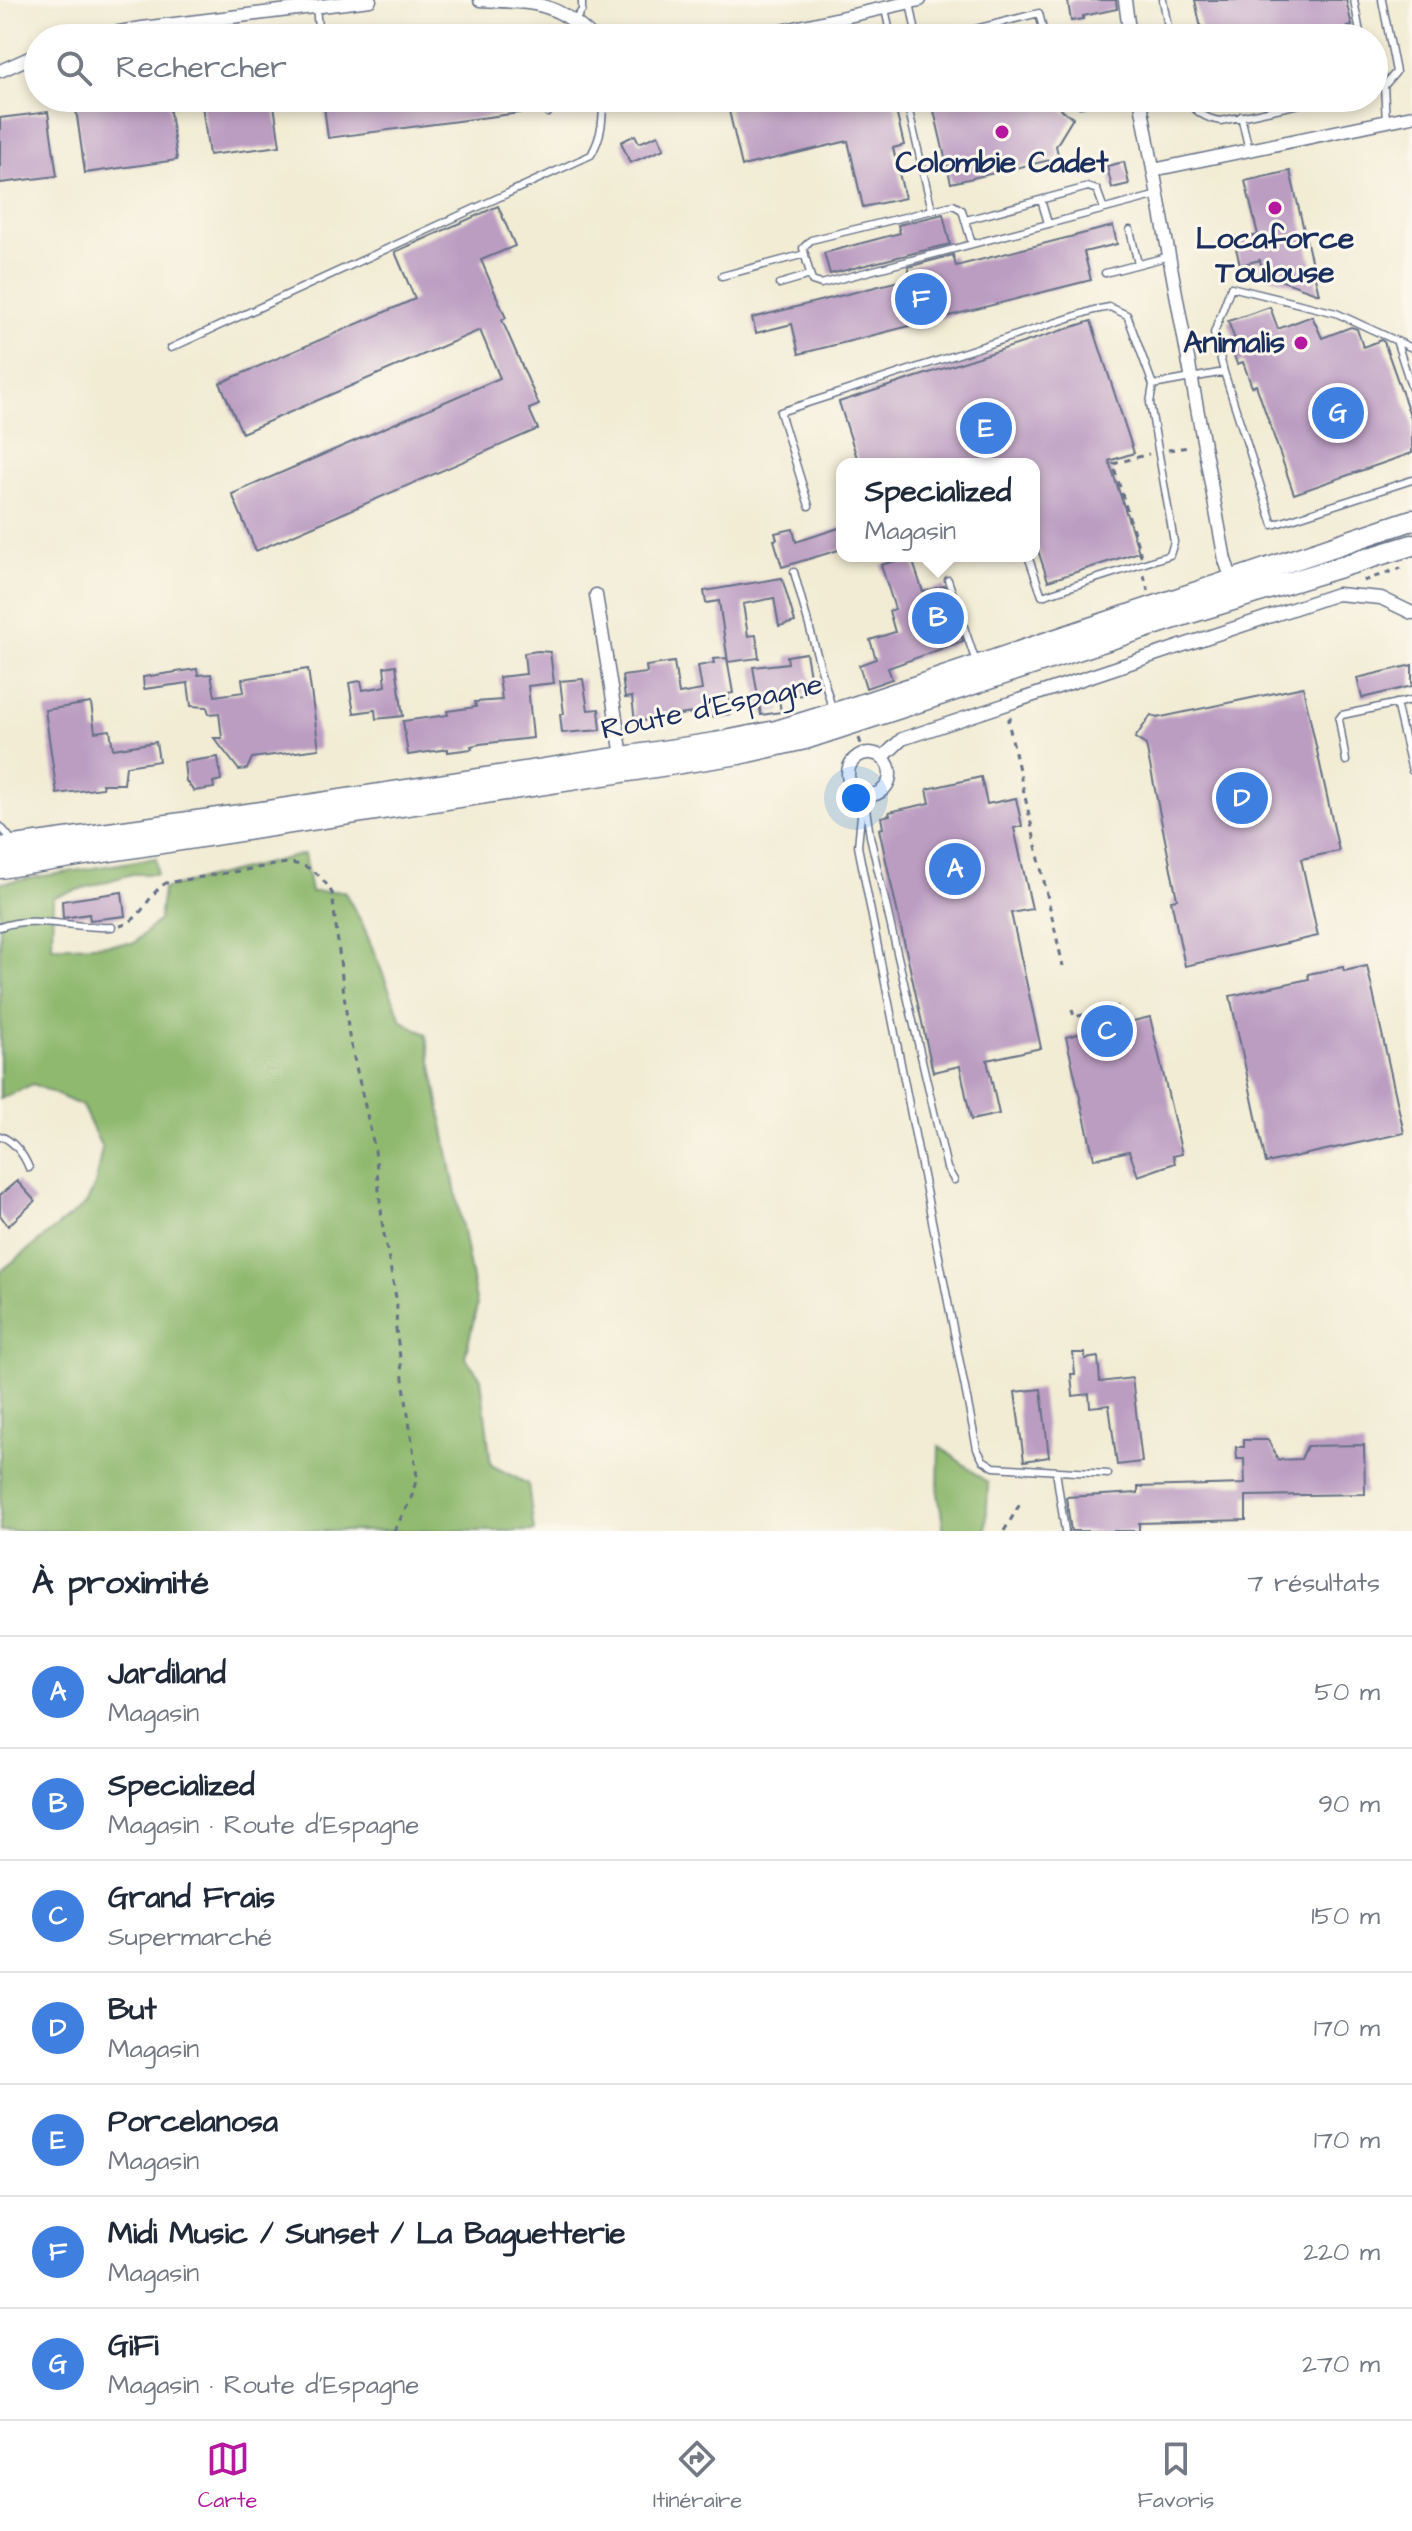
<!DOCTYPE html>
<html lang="fr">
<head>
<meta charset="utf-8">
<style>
  :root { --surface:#fff; --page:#f6f6f7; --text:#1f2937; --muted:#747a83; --line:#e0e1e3; --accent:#b5179e }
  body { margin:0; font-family:"Architects Daughter",sans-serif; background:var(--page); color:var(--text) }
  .you { position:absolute; left:856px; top:798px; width:28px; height:28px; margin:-20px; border:6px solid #fff; border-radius:50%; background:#1a73e8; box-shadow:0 0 0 12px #1a73e833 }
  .badge { display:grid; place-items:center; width:52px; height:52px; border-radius:50%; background:var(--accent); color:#fff; font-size:26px; font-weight:700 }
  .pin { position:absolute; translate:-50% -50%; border:4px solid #fff; box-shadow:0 2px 8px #0006 }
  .popup { position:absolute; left:836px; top:458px; width:204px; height:104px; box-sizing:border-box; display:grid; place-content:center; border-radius:16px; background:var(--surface); filter:drop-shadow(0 2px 6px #0005); font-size:26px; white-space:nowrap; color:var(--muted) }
  .popup b { font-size:30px; color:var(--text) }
  .popup::after { content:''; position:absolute; left:50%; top:100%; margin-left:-16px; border:16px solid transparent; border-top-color:var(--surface) }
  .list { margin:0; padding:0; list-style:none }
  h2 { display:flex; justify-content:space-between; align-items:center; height:104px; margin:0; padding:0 32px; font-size:34px }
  h2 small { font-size:26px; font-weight:400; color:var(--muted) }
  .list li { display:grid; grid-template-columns:52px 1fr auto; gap:24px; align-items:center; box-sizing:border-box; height:112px; padding:0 32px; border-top:2px solid var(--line) }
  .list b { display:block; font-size:30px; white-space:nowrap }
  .list p { margin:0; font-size:26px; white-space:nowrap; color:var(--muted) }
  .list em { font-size:26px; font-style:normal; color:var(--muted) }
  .icon { flex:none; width:44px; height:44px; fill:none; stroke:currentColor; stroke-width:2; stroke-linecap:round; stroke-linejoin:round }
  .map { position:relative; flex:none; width:1412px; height:1531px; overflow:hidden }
  .search { position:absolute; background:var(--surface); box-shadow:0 4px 12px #0003; left:24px; right:24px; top:24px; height:88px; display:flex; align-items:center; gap:20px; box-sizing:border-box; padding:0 28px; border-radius:44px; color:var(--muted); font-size:30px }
  .sheet { height:888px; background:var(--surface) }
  nav { display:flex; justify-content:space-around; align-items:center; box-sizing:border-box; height:112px; border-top:2px solid var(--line); background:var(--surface); font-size:22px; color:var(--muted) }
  nav a { display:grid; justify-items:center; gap:4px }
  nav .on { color:var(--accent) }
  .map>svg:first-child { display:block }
</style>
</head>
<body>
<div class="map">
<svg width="1412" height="1531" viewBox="0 0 1412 1531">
  <rect width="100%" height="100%" fill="#fbf7ec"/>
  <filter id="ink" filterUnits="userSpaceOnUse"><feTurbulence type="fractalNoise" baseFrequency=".0125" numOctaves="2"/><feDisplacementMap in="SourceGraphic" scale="16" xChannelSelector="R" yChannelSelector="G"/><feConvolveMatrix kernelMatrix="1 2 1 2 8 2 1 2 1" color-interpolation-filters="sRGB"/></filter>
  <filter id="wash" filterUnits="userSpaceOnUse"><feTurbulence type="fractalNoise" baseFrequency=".006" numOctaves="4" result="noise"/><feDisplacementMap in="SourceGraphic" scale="32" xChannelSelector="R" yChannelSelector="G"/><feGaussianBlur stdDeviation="1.8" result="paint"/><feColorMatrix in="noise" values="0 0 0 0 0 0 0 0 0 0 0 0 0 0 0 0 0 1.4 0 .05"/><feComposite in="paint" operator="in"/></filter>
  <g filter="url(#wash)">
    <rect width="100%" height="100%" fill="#f2ecd4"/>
    <path fill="#90b96f" stroke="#567466" stroke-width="2" d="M304,854L311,892L344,891L363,925L402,1021L426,1034L477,1306L465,1357L481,1378L491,1465L528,1484L534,1531H0V1272L86,1204L95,1185L102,1148L82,1106L33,1084L0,1099V883L156,858L157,874H132L53,897L52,947L134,943L159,920L163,889Z
      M939,1446L988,1483L986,1531H944L938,1493Z"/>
    <g id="blocks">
      <path fill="#bc9dc2" d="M1074,0H1116L1117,9L1083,16V19L1071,21L1068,2Z
        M1195,0H1346L1352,26L1347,27L1349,38H1203Z
        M107,98H168L177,160L85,173L75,102Z
        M201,98H273L280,146L209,155Z
        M323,98H533L535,111L328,138Z
        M726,98H893L904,145L893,148L905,198L863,207L848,141L742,166Z
        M931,98H1045L1073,118L1056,146L1059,158L951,183Z
        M48,112L57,176L0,183V118Z
        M635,135L639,143L658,135L664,149L630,163L621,142Z
        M1124,162L1129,184L1112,188L1107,166Z
        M1290,171L1319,294L1263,274L1260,260L1240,265L1234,240L1258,235L1245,181Z
        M498,206L515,246L481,260L506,318L502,320L539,405L529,409L538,429L256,551L232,494L500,378L480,330L242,433L220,383L415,299L395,252Z
        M943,214L950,244L830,274L824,253L900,233L898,225Z
        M1113,226L1117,244L1084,252L1091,280L799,354L792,324L756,333L752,318L911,278L908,267L953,255L956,266Z
        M1270,307L1278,329L1312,316L1322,338L1351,327L1357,329L1363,347L1381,340L1384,342L1412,421V453L1294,494L1256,385L1252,387L1243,362L1237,364L1232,350L1238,348L1228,321Z
        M1091,321L1134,453L1109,461L1139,552L1048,581L1034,538V464H859L839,402Z
        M842,527V549L782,567L774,540L777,539L775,533L793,529L796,542Z
        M911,556L923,592L944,586L963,641L888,668L892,679L866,688L859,665L876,659L870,640L895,632L889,611L895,609L881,565Z
        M782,578L795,622L779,626L774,598L743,604L748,636L756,635L759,658L728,662L719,601L706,603L704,591Z
        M538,651L550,652L554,683L528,686L533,738L480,744L471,746L472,749L448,752V749L408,755L403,721L448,715L447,711L476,707L475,702L502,700L499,677L526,674L524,653Z
        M806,653L813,693L779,699L781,712L761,715L753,667L788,663L787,656Z
        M727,658L733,693L728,694L731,714L700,719L699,712L635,722L632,697L625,698L622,676L647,673L646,666L674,662L679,694L702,690L698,666L714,663L713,659Z
        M396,665L403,716L376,719L375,710L354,713L349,683L361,681L363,690L386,686L384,667Z
        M1412,665V686L1362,698L1357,678Z
        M197,669L198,675L211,674L215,696L244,692L242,679L308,669L319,749L252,758L247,769L239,770L214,738H222L219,713L209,714L207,707L191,706L188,683L144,689L143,677Z
        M583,679L588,710L599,709L601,730L562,733L560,714H564L560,681Z
        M1303,687L1339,851L1301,859L1318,936L1185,966L1171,900L1177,899L1146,745L1135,738L1151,715L1157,718Z
        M91,703L95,732L110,730L113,749L156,742L159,761L126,766L124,784H102L103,788L57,794L45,710Z
        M218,757L221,780L213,782L214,788L194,791L186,781L184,762Z
        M981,777L987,804L1016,798L1022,826L1014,828L1032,909L1011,913L1041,1048L987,1060L999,1114L971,1120L960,1066L933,1072L879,829L883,828L881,817L890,815L889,812L930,803L927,789Z
        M122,892L125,916L90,920L89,914L63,918L62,901Z
        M1367,966L1404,1133L1266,1163L1230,996L1309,979L1308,974L1343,967L1344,971Z
        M1115,1016L1117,1025L1150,1017L1182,1154L1173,1156L1175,1163L1138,1176L1129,1151L1094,1159L1066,1037L1098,1029L1096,1020Z
        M17,1181L35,1201L8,1226L0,1215V1195Z
        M1073,1353H1085V1359L1098,1357L1100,1382L1132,1378L1142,1462L1117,1465L1109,1405L1090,1407L1089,1394L1073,1396L1071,1374H1075Z
        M1041,1389L1049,1457L1024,1461L1015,1392Z
        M1244,1440H1268L1278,1460L1301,1459L1307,1446L1364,1445L1365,1494L1246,1496V1520L1139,1523V1531H1071L1066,1497L1138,1493V1487L1245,1484L1244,1459H1237L1236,1447H1244Z"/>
    </g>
  </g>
  <g filter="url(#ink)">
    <use href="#blocks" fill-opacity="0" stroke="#667187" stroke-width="2"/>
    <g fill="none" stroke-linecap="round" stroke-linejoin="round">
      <g stroke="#667187" stroke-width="9">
        <path id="service" d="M1163,0L1170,38
          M1354,0L1361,38
          M1382,0L1396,72L1384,86L1386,121
          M910,2L917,38
          M316,7L319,38
          M885,8L891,38
          M576,19L582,10V0
          M478,38L520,32L535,34L536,38
          M939,38L1039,13L1045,38
          M1374,79L1384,86
          M546,98L548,113
          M906,98L932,210
          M1070,98L1080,104L1108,98
          M1185,98C1195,111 1205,119 1221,121L1327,98
          M1241,116L1249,150
          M1041,200L1048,223
          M966,220L1088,187L1097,190L1104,209
          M1130,230L1138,264
          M972,244L962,210L953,205L811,240L803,248L812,281L821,284L1158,195
          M1105,273L1170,256
          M722,276L805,254
          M779,284L810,275
          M1397,343L1412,389
          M171,348L591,155C602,136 603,120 603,98
          M1412,348L1336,313L1231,287L1214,333L1224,372L1273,525L1412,480
          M1153,385L1224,372
          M809,506L780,412L1094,310L1110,307L1127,315L1153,385L1150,403L1174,542L1170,555L1042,596L1028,556
          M794,572L833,712
          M948,580L976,662
          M1396,703L1412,771
          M1346,761L1339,719L1342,715L1412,700
          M863,795L858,846L977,1449L983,1460L994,1467L1108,1474
          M865,802L870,836L947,1168L954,1180
          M0,826L12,840
          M0,927C31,914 77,929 112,927
          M0,1136C13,1140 24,1155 29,1168
          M1056,1471L1065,1531"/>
      </g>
      <g stroke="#667187" stroke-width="15">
        <path id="minor" d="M480,0C534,3 554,0 593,38
          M1125,0L1130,38
          M86,38L142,28L370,0
          M750,38L920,0
          M0,71L38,54
          M1140,98L1225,560L1232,580
          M1153,170L1412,116
          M596,595L623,762
          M848 774a21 21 0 1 1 42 0a21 21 0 1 1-42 0Z
          M882,758L902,739L1337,594L1381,598L1412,613"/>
      </g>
      <g stroke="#667187" stroke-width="23">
        <path id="primary" d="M0,848L262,812L715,743L776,731L854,707L1412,520
          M0,868L739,754L805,739L1187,614L1412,545"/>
      </g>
      <path stroke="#667187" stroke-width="3" stroke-dasharray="6 6" stroke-linecap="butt" d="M1168,450L1189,447
        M1141,556L1113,464L1149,454
        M1144,575L1148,591
        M1363,581L1401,568
        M1011,717L1008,721L1063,966
        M859,738L864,753
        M120,926C144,919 146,895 166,883L287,863C309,864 321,874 332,893L349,1036L375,1150L383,1229L397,1303L396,1329L417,1477L411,1499L394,1531
        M1072,1009L1074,1017L1121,1006
        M1004,1531L1020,1504"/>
      <use href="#service" stroke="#fff" stroke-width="6"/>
      <use href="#minor" stroke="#fff" stroke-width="12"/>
      <use href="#primary" stroke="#fff" stroke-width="20"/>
    </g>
  </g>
  <g fill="#b5179e" stroke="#fbf7ec" stroke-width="3">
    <circle cx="1002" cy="132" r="8"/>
    <circle cx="1275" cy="208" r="8"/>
    <circle cx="1301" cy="343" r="8"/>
  </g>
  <g text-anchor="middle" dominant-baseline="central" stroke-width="6" stroke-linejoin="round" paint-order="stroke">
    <g font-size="30" font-weight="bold" fill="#1b2f5e" stroke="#fbf7ec">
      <text x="1002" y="163">Colombie Cadet</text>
      <text x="1275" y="239">Locaforce<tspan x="1275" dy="34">Toulouse</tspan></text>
      <text x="1285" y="343" text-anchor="end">Animalis</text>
    </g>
    <g font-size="30" fill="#1b2f5e" stroke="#fbf7ec">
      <text transform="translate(712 707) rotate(-12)">Route d'Espagne</text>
    </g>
  </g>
</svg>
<div class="you"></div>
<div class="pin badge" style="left:955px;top:869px;background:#3f7fe0">A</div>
<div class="pin badge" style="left:938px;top:618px;background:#3f7fe0">B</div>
<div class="popup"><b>Specialized</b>Magasin</div>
<div class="pin badge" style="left:1107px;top:1031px;background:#3f7fe0">C</div>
<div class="pin badge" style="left:1242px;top:798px;background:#3f7fe0">D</div>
<div class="pin badge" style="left:986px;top:428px;background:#3f7fe0">E</div>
<div class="pin badge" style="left:921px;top:299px;background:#3f7fe0">F</div>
<div class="pin badge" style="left:1338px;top:413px;background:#3f7fe0">G</div>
<div class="search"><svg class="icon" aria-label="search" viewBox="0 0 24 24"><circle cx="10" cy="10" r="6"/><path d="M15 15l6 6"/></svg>Rechercher</div>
</div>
<section class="sheet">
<h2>À proximité<small>7 résultats</small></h2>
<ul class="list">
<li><span class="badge" style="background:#3f7fe0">A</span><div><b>Jardiland</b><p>Magasin</p></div><em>50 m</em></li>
<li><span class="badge" style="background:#3f7fe0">B</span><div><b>Specialized</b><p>Magasin · Route d'Espagne</p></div><em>90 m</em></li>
<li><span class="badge" style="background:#3f7fe0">C</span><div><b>Grand Frais</b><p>Supermarché</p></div><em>150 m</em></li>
<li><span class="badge" style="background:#3f7fe0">D</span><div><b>But</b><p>Magasin</p></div><em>170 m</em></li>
<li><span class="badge" style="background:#3f7fe0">E</span><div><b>Porcelanosa</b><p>Magasin</p></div><em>170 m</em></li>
<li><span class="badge" style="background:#3f7fe0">F</span><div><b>Midi Music / Sunset / La Baguetterie</b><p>Magasin</p></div><em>220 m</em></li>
<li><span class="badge" style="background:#3f7fe0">G</span><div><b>GiFi</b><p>Magasin · Route d'Espagne</p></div><em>270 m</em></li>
</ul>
</section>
<nav>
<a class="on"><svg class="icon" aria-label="map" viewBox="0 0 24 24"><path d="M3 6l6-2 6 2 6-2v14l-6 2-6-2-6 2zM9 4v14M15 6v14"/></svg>Carte</a>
<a><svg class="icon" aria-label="directions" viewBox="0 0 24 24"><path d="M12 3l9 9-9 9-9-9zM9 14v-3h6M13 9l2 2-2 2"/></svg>Itinéraire</a>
<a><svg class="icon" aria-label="saved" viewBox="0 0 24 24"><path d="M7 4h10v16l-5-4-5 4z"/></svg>Favoris</a>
</nav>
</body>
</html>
